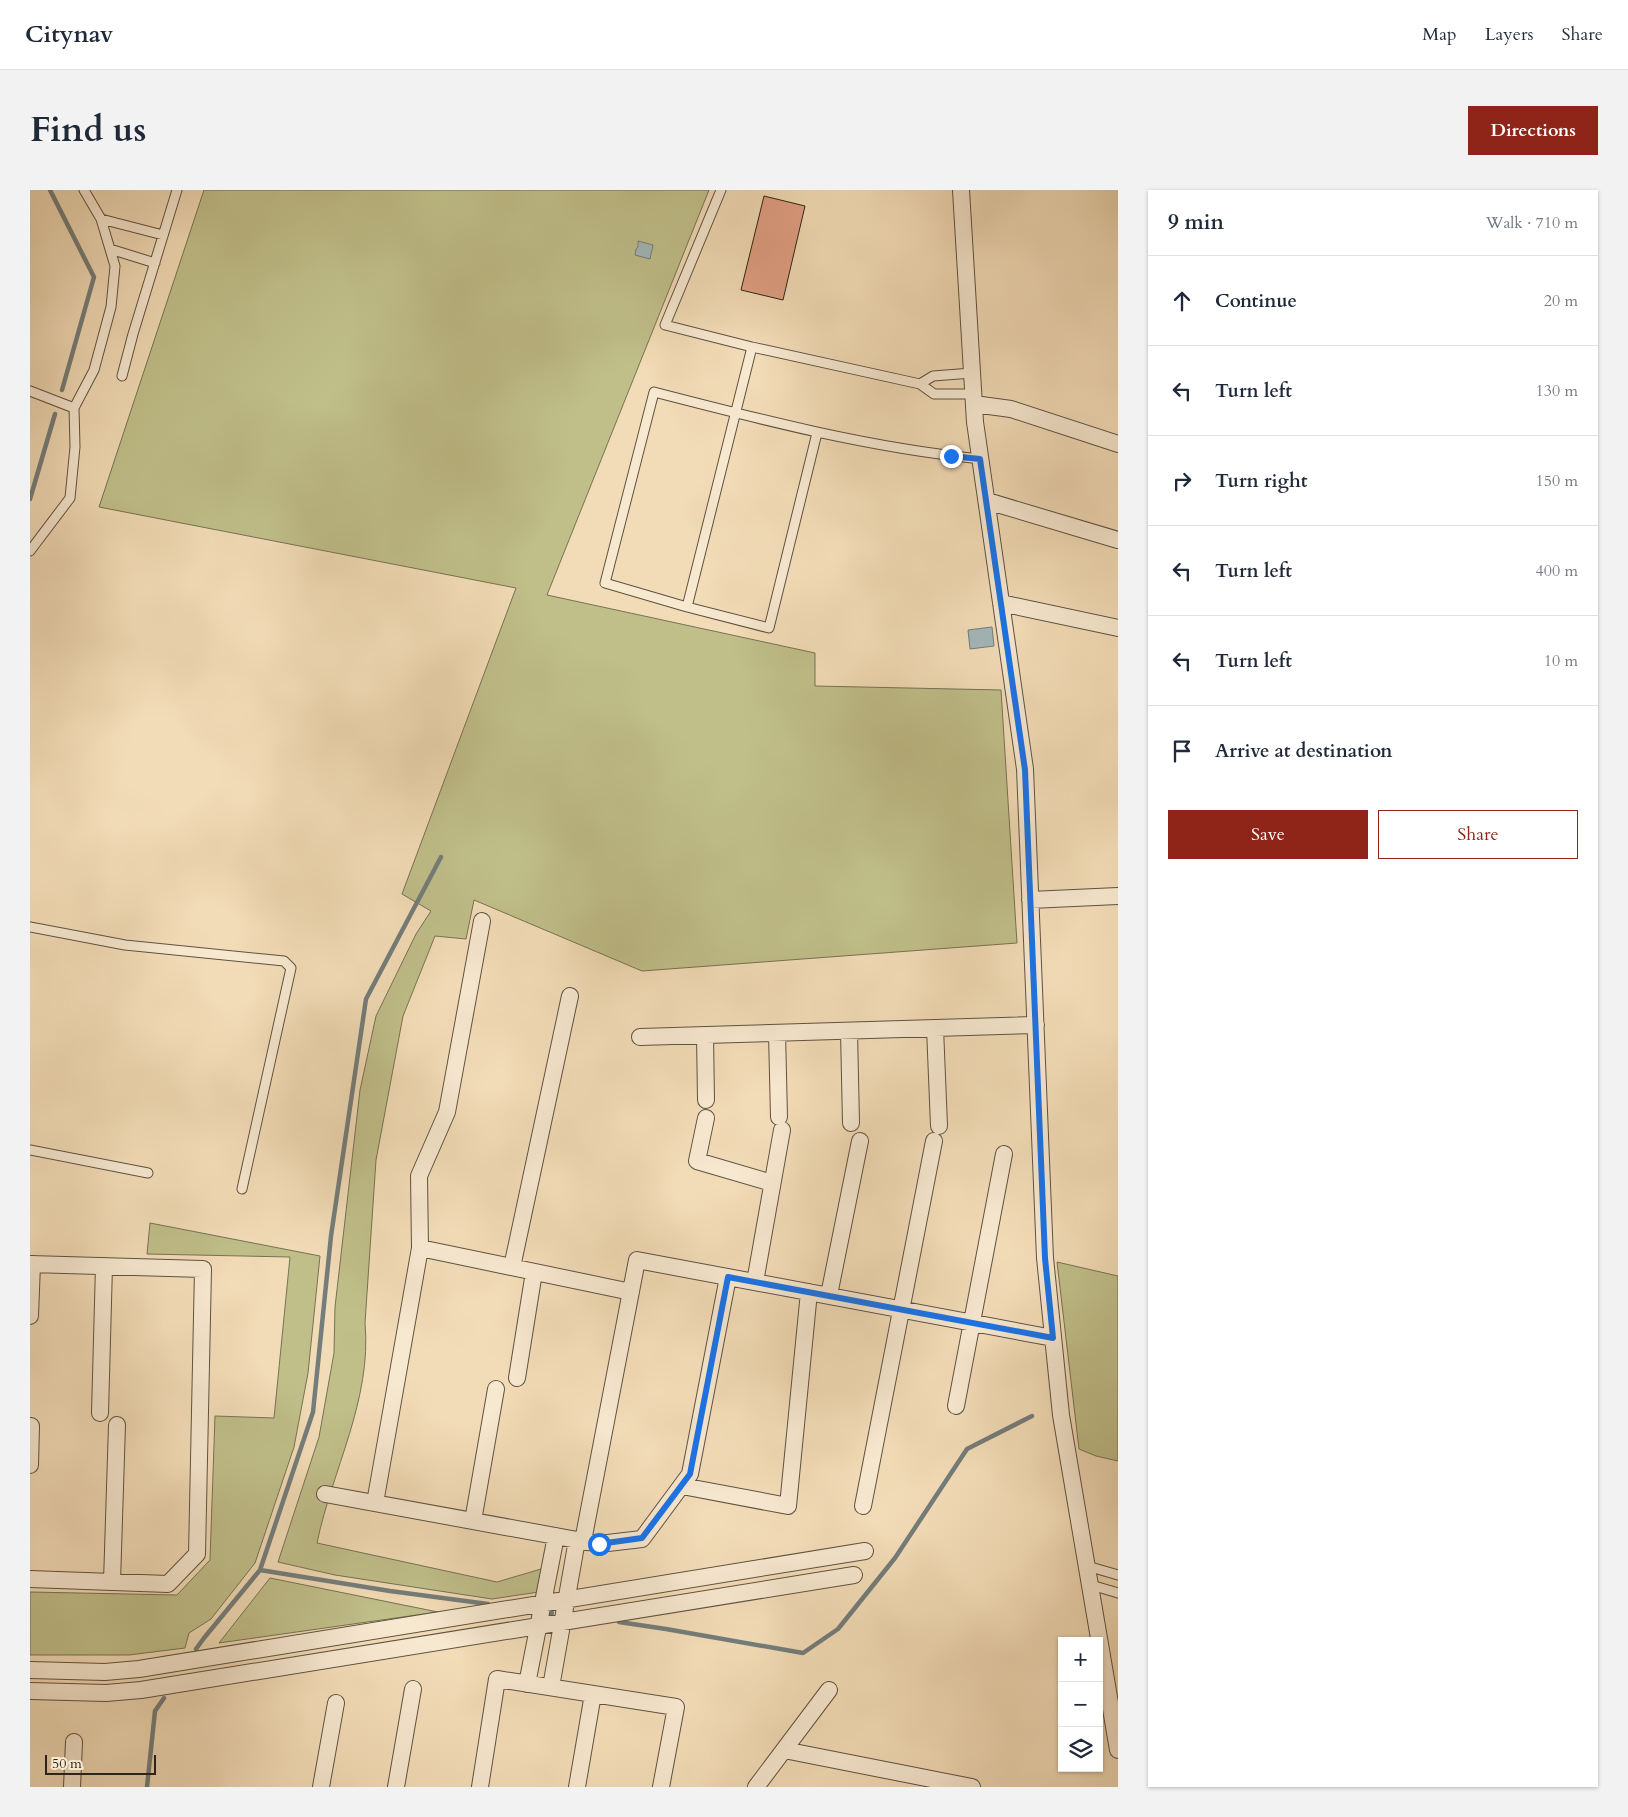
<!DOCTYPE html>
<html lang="en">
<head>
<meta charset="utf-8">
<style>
  :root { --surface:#fff; --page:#f2f2f3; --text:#1f2937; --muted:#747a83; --line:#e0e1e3; --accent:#8f2418 }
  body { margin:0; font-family:Cardo,serif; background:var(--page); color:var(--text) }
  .controls { position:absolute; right:15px; bottom:15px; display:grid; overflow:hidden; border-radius:0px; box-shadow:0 1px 4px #0004 }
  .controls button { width:45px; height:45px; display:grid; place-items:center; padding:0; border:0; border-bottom:1px solid var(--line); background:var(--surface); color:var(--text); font:25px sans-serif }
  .scale { position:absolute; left:15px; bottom:12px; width:111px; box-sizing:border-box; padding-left:5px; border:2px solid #2e241a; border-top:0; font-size:14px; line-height:18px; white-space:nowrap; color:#2e241a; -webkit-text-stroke:4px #f7e8d0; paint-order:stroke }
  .stop { position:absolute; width:15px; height:15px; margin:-11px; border:4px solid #1a73e8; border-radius:50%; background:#fff }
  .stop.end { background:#1a73e8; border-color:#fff; box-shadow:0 1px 5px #0008 }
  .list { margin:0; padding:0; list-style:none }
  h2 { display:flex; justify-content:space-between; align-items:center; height:65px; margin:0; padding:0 20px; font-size:21px }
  h2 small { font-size:16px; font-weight:400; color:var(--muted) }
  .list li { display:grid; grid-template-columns:32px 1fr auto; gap:15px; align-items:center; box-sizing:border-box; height:90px; padding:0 20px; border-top:1px solid var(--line) }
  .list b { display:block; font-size:19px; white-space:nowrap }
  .list em { font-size:16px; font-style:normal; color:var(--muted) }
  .actions { display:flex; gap:10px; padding:15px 20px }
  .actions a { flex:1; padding:11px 0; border:1px solid var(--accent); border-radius:0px; text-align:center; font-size:18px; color:var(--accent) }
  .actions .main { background:var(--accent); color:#fff }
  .icon { flex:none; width:28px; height:28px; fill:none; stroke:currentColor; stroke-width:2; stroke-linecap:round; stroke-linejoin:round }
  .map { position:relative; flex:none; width:1088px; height:1597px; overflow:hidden; border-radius:0px }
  header { display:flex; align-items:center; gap:30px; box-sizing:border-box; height:70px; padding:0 25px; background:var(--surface); border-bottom:1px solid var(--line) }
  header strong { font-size:24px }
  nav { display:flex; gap:28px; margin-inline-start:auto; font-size:18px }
  .intro { display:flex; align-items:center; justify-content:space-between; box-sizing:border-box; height:120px; padding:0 30px }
  h1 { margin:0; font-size:35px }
  .button { padding:12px 22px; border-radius:0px; background:var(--accent); color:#fff; font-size:18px; font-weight:700 }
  main { display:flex; gap:30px; padding:0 30px }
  aside { flex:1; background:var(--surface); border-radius:0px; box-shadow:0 1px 4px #0004 }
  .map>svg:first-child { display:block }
</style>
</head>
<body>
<header>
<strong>Citynav</strong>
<nav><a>Map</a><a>Layers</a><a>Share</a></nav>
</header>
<div class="intro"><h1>Find us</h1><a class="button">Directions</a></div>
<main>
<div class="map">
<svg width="1088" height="1597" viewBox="0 0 1088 1597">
  <rect width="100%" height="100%" fill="#f2dcb7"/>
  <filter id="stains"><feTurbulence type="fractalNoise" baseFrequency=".004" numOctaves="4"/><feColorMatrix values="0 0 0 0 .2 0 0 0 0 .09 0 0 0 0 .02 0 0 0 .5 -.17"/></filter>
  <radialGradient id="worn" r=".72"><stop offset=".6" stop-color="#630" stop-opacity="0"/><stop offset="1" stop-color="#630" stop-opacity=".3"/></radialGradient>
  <path fill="#c0bf8a" stroke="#777252" d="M174,0H679L517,405L785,463V496L971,500L987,753L612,781L444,710L436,749L405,746L373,826L346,970L335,1133C342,1210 302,1280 287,1353L467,1392L511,1379L509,1402L462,1409L305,1385L248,1372L289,1247L304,1163L305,1117L330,900L346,826L386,744L401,721L372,704L486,398L69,317Z
    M120,1033L290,1066L278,1183L264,1257L225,1373L181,1429L159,1443L155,1458L99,1465H0V1402L147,1405L180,1370L185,1226L244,1228L260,1067L117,1064Z
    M1027,1072L1088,1086V1271L1066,1266L1049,1259Z
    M240,1388L408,1422L189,1453Z"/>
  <path fill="#a2b8bb" stroke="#747d7b" d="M608,51L623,55L620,69L605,65L606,59L608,57Z
    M962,437L964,456L940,459L938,440Z"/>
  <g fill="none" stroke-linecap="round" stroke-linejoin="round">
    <path stroke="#747d7b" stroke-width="4.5" d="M20,0L64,87L32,200
      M0,309L25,224
      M230,1380L283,1222L301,1046L336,809L411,667
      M520,1423H522
      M589,1432L636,1439L773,1463L808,1439L865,1368L937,1259L1002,1226
      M166,1459L174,1448L230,1380L360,1401L458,1414
      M117,1597L125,1521L134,1508"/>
  </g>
  <path fill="#e09f83" stroke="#2e241a" d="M734,6L775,16L753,110L711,100Z"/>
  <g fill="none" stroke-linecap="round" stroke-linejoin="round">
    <g stroke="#5f5241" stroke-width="11">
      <path id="service" d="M691,0L635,135L722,157L890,194L904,204H944
        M71,29L133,45
        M80,59L125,73
        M722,157L657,417L575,393L624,202C732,230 840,258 951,269
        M92,186L103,144L147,0
        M890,194L903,186L942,183
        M0,201L44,218L45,257L40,308L0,361
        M44,218L64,180L81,117L85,76L71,29L54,0
        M657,417L739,438L787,243
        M0,737L95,755L254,771L261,778L212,999
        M0,960L118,983
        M1057,1376L1088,1385
        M1061,1395L1088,1403"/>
    </g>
    <g stroke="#5f5241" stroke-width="18">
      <path id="minor" d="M931,0L945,232L995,579L1015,1068L1031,1225L1088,1560
        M944,214L981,219L1088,254
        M957,311L1088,350
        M971,413L1088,438
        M1000,710L1088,706
        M905,838L909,936
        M819,841L821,933
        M747,843L749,927
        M675,845L676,910
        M610,847L1006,835
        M676,928L667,971L742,993
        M390,1058L601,1102
        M0,1074L173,1079L167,1364L138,1394L0,1389
        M482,1077L540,806
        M725,1092L752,940
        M799,1105L830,951
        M0,1126L2,1074
        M487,1188L504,1082
        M926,1216L974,964
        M70,1223L74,1076
        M0,1275L1,1236
        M652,1296L758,1316L779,1102
        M295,1304L569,1354L612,1349L660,1284L698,1087
        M345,1313L390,1058L389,986L417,922L452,731
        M833,1316L904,951
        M443,1331L466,1199
        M553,1351L607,1070L1023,1148
        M82,1392L87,1235
        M0,1480L75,1482L109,1479L835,1361
        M497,1494L526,1346
        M521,1497L547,1350
        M0,1501L76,1503L111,1500L824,1385
        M754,1560L942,1597
        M42,1597L44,1552
        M291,1597L306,1513
        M366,1597L383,1499
        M450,1597L467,1489L646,1517L631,1597
        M547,1597L563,1504
        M726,1597L799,1500"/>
    </g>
    <use href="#service" stroke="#f7e8d0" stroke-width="9"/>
    <use href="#minor" stroke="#f7e8d0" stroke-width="16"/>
  </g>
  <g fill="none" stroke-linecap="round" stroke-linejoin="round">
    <path stroke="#1a73e8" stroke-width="6" d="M569,1354L612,1348L660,1284L698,1087L1023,1148L1015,1068L995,580L950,269L921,266"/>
  </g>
  <rect width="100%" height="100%" filter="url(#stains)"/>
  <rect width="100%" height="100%" fill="url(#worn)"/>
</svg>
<div class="controls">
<button>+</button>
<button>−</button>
<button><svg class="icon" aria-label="layers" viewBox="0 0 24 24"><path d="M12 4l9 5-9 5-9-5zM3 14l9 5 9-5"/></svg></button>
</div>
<div class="scale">50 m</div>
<div class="stop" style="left:569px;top:1354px"></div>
<div class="stop end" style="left:921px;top:266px"></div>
</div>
<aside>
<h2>9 min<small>Walk · 710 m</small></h2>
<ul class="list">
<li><svg class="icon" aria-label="ahead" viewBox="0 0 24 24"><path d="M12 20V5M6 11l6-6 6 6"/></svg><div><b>Continue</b></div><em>20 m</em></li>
<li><svg class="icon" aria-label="left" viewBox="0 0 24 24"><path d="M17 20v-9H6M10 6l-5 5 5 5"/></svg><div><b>Turn left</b></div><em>130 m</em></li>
<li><svg class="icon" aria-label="right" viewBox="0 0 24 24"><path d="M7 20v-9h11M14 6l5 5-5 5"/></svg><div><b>Turn right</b></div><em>150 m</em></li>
<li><svg class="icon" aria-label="left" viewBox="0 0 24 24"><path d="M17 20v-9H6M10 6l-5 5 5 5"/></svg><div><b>Turn left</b></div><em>400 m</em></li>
<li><svg class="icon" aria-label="left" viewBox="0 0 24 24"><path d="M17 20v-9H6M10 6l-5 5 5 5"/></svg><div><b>Turn left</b></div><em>10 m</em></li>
<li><svg class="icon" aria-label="arrive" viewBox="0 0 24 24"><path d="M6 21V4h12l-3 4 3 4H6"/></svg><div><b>Arrive at destination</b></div></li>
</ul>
<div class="actions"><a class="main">Save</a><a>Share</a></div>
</aside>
</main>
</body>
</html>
